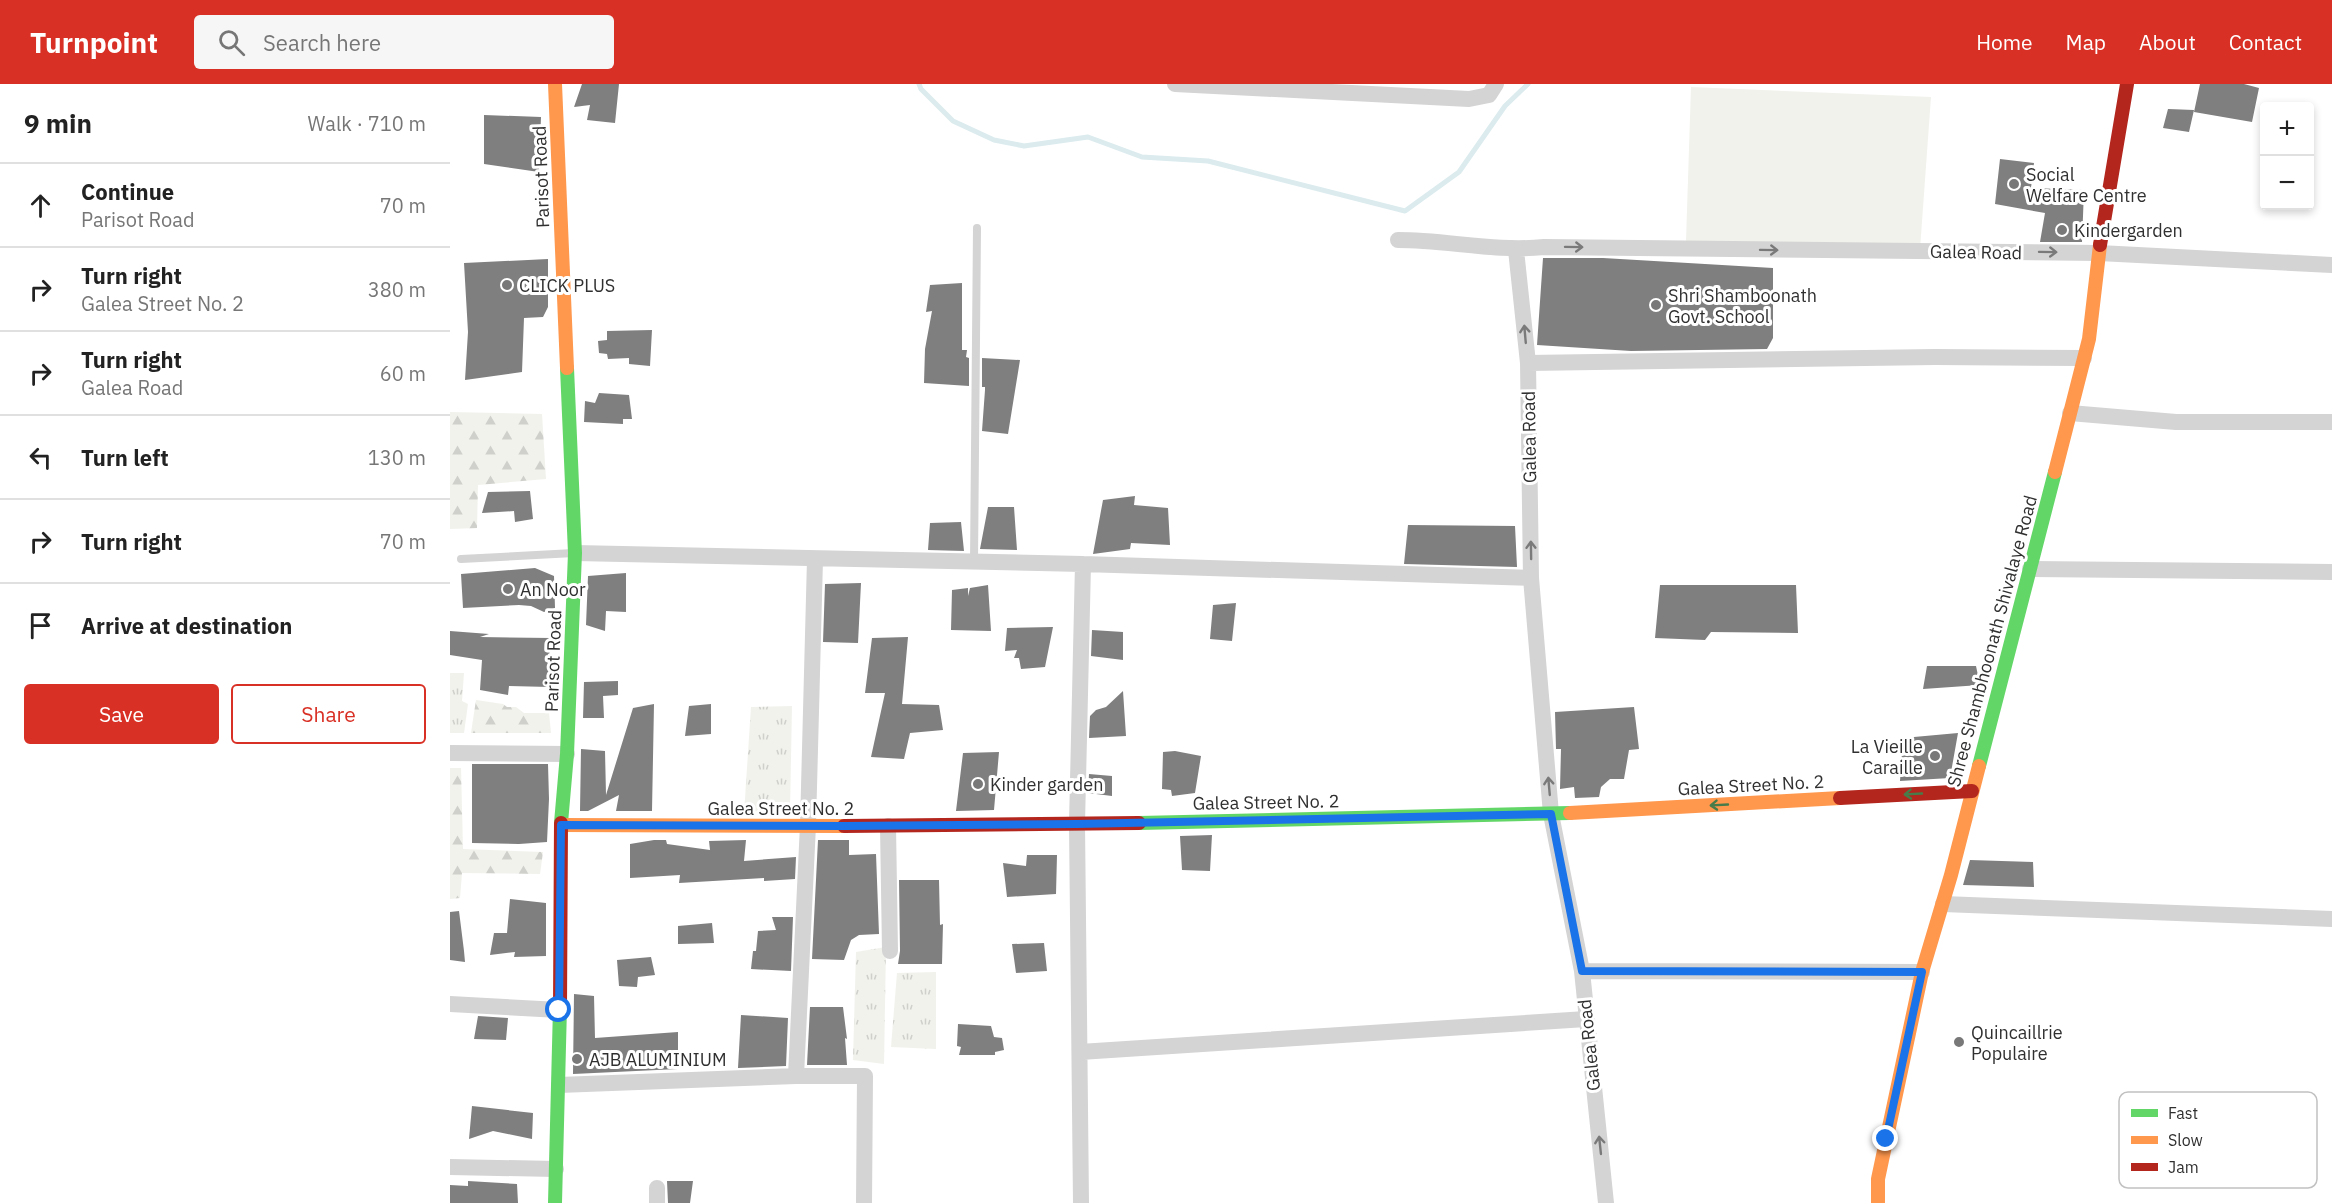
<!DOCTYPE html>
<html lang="en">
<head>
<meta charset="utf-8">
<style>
  :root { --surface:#fff; --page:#f6f6f6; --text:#222; --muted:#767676; --line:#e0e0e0; --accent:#d93025 }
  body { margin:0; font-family:"IBM Plex Sans",sans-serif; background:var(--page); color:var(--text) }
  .controls { position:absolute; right:18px; top:18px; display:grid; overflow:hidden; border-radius:6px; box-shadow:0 3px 9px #0003 }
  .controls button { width:54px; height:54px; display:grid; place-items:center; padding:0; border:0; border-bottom:2px solid var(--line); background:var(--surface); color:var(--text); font:30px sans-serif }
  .stop { position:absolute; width:18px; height:18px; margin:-14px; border:4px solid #1a73e8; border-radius:50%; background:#fff }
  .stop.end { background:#1a73e8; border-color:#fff; box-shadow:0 2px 6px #0008 }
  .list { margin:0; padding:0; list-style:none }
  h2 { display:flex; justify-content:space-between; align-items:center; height:78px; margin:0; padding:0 24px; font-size:26px }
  h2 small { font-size:20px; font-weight:400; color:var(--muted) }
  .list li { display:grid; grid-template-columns:39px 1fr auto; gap:18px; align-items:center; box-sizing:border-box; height:84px; padding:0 24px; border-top:2px solid var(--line) }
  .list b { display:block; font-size:22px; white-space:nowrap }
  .list p { margin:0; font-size:20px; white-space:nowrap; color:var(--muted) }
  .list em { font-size:20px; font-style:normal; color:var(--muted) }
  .actions { display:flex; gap:12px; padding:18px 24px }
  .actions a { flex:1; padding:14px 0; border:2px solid var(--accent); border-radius:6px; text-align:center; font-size:21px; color:var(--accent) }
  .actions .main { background:var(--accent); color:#fff }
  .icon { flex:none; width:33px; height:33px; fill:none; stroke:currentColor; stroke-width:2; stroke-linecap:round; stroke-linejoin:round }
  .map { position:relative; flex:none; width:1882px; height:1119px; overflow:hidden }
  header { display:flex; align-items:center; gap:36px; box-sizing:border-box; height:84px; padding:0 30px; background:var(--accent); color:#fff }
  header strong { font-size:28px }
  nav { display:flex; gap:33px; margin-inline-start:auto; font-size:21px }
  .search { width:420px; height:54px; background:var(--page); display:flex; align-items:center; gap:15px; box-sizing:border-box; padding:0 21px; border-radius:6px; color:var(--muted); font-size:22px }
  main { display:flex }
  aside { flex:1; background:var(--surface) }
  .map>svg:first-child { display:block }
</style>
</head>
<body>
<header>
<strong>Turnpoint</strong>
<div class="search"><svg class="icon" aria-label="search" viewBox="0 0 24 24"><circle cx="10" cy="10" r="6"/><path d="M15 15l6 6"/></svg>Search here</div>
<nav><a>Home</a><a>Map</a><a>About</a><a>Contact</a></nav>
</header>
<main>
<aside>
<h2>9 min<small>Walk · 710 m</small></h2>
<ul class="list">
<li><svg class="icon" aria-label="ahead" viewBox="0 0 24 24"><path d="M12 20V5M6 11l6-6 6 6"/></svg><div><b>Continue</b><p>Parisot Road</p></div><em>70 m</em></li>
<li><svg class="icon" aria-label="right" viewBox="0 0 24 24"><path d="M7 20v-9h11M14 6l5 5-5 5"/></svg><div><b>Turn right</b><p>Galea Street No. 2</p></div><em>380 m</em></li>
<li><svg class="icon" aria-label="right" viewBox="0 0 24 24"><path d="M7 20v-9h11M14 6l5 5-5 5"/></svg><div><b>Turn right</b><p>Galea Road</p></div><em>60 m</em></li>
<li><svg class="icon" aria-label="left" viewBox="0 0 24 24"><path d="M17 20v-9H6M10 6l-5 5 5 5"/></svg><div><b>Turn left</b></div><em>130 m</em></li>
<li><svg class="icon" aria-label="right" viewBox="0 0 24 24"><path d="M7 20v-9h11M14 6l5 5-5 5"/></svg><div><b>Turn right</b></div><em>70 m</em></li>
<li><svg class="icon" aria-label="arrive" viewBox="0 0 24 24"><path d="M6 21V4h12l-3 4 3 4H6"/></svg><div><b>Arrive at destination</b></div></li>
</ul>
<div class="actions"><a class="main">Save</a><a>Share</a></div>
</aside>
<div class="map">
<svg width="1882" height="1119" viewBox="0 0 1882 1119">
  <defs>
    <pattern id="grass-tufts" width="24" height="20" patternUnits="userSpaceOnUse" patternTransform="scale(1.5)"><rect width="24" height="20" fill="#f1f2ec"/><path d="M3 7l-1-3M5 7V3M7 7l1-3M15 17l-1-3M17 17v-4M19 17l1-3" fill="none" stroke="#cfd0cb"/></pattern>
    <pattern id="forest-firs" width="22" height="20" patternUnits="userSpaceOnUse" patternTransform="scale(1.5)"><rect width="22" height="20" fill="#f1f2ec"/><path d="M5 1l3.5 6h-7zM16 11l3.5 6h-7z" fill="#cfd0cb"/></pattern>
  </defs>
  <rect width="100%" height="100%" fill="#fff"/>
  <path fill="url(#grass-tufts)" d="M0,589H14L12,617L18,620L14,649H0Z
    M342,622L340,726L294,730L301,623Z
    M436,863L434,980L403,976L406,868Z
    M486,888V965L441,963L447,889Z"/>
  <path fill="url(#forest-firs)" d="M0,328L92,330L96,395L28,401L27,444L0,445Z
    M26,616L53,620L57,623H66L74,629H99L101,649H21Z
    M0,684H11L13,765L93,768L90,790L12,789L10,814L0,815Z"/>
  <path fill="#f1f2ec" d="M1241,3L1481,13L1470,165L1236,157Z"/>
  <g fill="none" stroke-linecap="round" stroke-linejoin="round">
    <path stroke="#dbebee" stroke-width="5" d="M469,0L471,5L503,37L544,56L574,62L638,53L692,73L758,77L955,127L1009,88L1055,22L1078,0"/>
  </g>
  <path fill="#7f7f7f" d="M132,0H169L165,39L137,36L140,21L124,23Z
    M1750,0H1794L1809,4L1802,38L1744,28Z
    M1718,25L1744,26L1739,48L1713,44Z
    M34,31L91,33L89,88L34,80Z
    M1550,75L1584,79L1581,104L1634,106L1632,158H1590L1595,129L1545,120Z
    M1093,174H1153L1323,184V254L1317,265L1181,267L1087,261Z
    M98,175V223L93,233L74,234L72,288L15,296L18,248L14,179Z
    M512,199V266H517L516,273L519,274V302L474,299L475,265L482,227L476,228L480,201Z
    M202,246L200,282L179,280V274L158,275L157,270L149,269L148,257L157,256V247Z
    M532,274L570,276L558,350L532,347L535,306V303H532Z
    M149,309L179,311L182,335H173V340L134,338L135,317L145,319Z
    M80,407L83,435L65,438L64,427L32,429L38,408Z
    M685,412L684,421L718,424L720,461L681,459L680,465L643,470L653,416Z
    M538,423H564L567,466L530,465Z
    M511,438L514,467L478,466L480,439Z
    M958,441L1065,442L1067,483L954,480Z
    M85,484L104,492L105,524L94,528L81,522L69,521L13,524L11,490Z
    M176,489V528L156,527L155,547L136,541L138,492Z
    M411,499L408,559L373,558L375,500Z
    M538,501L541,547L501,546L502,506L518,504V512L520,504Z
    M1210,501H1346L1348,549L1261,548L1255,556L1205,554Z
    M786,519L782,557L760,555L763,521Z
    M603,543L595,583L571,585L569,574H564L567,566L555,567L557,544Z
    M642,546L673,548V576L641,572Z
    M0,547L39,550L30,553L101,554L98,585H102L100,603L59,602L58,611L30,606L32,576L0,571Z
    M458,553L452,620L489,621L493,646L460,649L454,675L421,673L435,609H415L422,554Z
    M1477,582H1526L1530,601L1473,605Z
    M168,597V611L153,612L154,634H133L134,598Z
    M673,607L676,652L639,654L640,632L646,626L656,623Z
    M204,620L202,727H166L169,711L138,727H130L131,665L155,667L156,711L183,624Z
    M261,620V650L235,652L239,622Z
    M1184,623L1189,665L1179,666L1174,695H1160L1151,703L1149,713L1125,714L1124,703L1110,705L1111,665H1106L1105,628Z
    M1508,649L1500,694L1450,697L1453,654Z
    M725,667L751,672L745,709L722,712L721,706L712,705L713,668Z
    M549,668L544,726L506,727L513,669Z
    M22,680H98L99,715L97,758L69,760L22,759Z
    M639,690L662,692V712L638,709Z
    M762,751L760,787L732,786L730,752Z
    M204,756H216L217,760L260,766L259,757L296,756L294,777L346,773L345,795L314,797V794L229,799L230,791L180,794V760Z
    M368,756H399V771L426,770L429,850L409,851L401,856L394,876L362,875Z
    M577,771H607L606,810L557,813L553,779L576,782Z
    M1520,776L1583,778L1584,803L1513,801Z
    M449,796H489L490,841L493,840L492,880H448L450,867Z
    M60,815L96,819V872L64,873L65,868L40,871L44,849H57Z
    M9,827L14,867L15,878L0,876V828Z
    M322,833H343L341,887L301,885L303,867H306L308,847L326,846Z
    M262,839L264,859L228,860V842Z
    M594,859L597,887L566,889L562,860Z
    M201,873L205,891L188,893L187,903L169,902L167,876Z
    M124,910L144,912L145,954L228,948V985L123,990Z
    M360,923H393L397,955L395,954L397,981H357Z
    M291,931L338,934L336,982L288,984Z
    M28,932L58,934L56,956L24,955Z
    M508,940L541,942L544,953L552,954L554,966L545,968V971H509L511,963L507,962Z
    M22,1022L83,1029L82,1055L43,1047L19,1055Z
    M18,1097L67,1100L68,1119H0V1101L18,1102Z
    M217,1097H243L240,1119H218Z"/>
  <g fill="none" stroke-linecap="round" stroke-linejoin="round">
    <path stroke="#d4d4d4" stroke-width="8" d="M11,475L124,469
      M524,478L527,144"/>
    <path stroke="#d4d4d4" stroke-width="16" d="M725,0L1019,15L1039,11L1046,0
      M948,156C997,156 1045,168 1094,163L1649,169L1882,181
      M1066,166L1078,279L1081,494L1101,730L1132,887L1156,1119
      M1078,279L1485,273L1634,274
      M1620,329L1726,338H1882
      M125,469L633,480L1081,494
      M1580,485L1882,488
      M0,669L117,670
      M438,742L440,867
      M1493,820L1882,835
      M1132,887L1472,888
      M0,920L109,926
      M630,968L1136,935
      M346,992L358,741L365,475
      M109,1001L346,992H415L414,1119
      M0,1083L106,1085
      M207,1119V1104
      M631,1119L627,740L633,480"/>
    <path stroke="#63d668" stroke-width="14" d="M1529,682L1605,388
      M111,739L117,670L125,469L117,284
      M689,739L1120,729
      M105,1119L110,923"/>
    <path stroke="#ff974d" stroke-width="14" d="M105,0L117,284
      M1605,388L1639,255L1650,161
      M1120,729L1390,714
      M111,741L394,742
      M1428,1119V1095L1472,888L1501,791L1529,682"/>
    <path stroke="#b3261e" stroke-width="14" d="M1650,161L1677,0
      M1390,714L1522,707
      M394,742L689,739
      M110,923L111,739"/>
  </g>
  <defs><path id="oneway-shaft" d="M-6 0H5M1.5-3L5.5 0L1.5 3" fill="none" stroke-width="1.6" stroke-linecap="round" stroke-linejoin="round" transform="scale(1.5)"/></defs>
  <g stroke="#7a7a7a">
    <use href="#oneway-shaft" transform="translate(1124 163) rotate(1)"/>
    <use href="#oneway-shaft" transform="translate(1319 166) rotate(1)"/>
    <use href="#oneway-shaft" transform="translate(1598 168) rotate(1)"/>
    <use href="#oneway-shaft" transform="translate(1075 250) rotate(-95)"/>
    <use href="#oneway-shaft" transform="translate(1081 466) rotate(-91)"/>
    <use href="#oneway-shaft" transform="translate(1099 702) rotate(-95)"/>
    <use href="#oneway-shaft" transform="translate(1150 1061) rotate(-96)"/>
  </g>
  <g stroke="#477b49">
    <use href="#oneway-shaft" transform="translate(1463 710) rotate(177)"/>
    <use href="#oneway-shaft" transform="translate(1269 721) rotate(177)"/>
  </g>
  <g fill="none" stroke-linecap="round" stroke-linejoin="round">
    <path stroke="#1a73e8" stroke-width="8" d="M109,926L111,741L395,742L627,740L1101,730L1132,887L1472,888L1436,1055"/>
  </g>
  <g fill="#787878" stroke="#fff" stroke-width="2">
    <circle cx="1564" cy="100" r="6"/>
    <circle cx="1612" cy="146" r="6"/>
    <circle cx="57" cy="201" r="6"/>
    <circle cx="1206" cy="221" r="6"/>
    <circle cx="58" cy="505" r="6"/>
    <circle cx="1485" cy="672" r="6"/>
    <circle cx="528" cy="700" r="6"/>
    <circle cx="1509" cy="958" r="6"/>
    <circle cx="127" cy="975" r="6"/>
  </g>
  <g text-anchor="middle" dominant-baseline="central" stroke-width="6" stroke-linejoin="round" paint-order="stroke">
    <g font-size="18" fill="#303030" stroke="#fff" text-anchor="start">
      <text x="1576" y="90">Social<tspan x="1576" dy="21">Welfare Centre</tspan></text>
      <text x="1624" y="146">Kindergarden</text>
      <text x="69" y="201">CLICK PLUS</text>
      <text x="1218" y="211">Shri Shamboonath<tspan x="1218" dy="21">Govt. School</tspan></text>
      <text x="70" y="505">An Noor</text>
      <text x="1473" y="662" text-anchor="end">La Vieille<tspan x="1473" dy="21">Caraille</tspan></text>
      <text x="540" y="700">Kinder garden</text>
      <text x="1521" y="948">Quincaillrie<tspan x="1521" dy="21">Populaire</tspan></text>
      <text x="139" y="975">AJB ALUMINIUM</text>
    </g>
    <g font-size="18" fill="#303030" stroke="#fff">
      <text transform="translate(91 93) rotate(-92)">Parisot Road</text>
      <text transform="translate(1526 168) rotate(1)">Galea Road</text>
      <text transform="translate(1079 353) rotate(-91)">Galea Road</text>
      <text transform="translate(1542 557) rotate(-75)">Shree Shambhoonath Shivalaye Road</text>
      <text transform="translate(103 577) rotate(-88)">Parisot Road</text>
      <text transform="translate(1301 701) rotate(-3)">Galea Street No. 2</text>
      <text transform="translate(816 718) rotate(-1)">Galea Street No. 2</text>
      <text x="331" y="724">Galea Street No. 2</text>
      <text transform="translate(1139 961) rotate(-96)">Galea Road</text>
    </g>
  </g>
  <rect x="1669" y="1008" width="198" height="96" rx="9" fill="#fff" stroke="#c1c1c1" stroke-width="1.5"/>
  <rect x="1681" y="1025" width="27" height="8" fill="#63d668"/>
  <rect x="1681" y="1052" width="27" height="8" fill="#ff974d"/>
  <rect x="1681" y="1079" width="27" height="8" fill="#b3261e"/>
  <g font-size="16" fill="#303030">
    <text x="1718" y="1035">Fast</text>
    <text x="1718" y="1062">Slow</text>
    <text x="1718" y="1089">Jam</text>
  </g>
</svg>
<div class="controls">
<button>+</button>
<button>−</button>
</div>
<div class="stop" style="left:109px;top:926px"></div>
<div class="stop end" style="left:1436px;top:1055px"></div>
</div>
</main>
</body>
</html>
